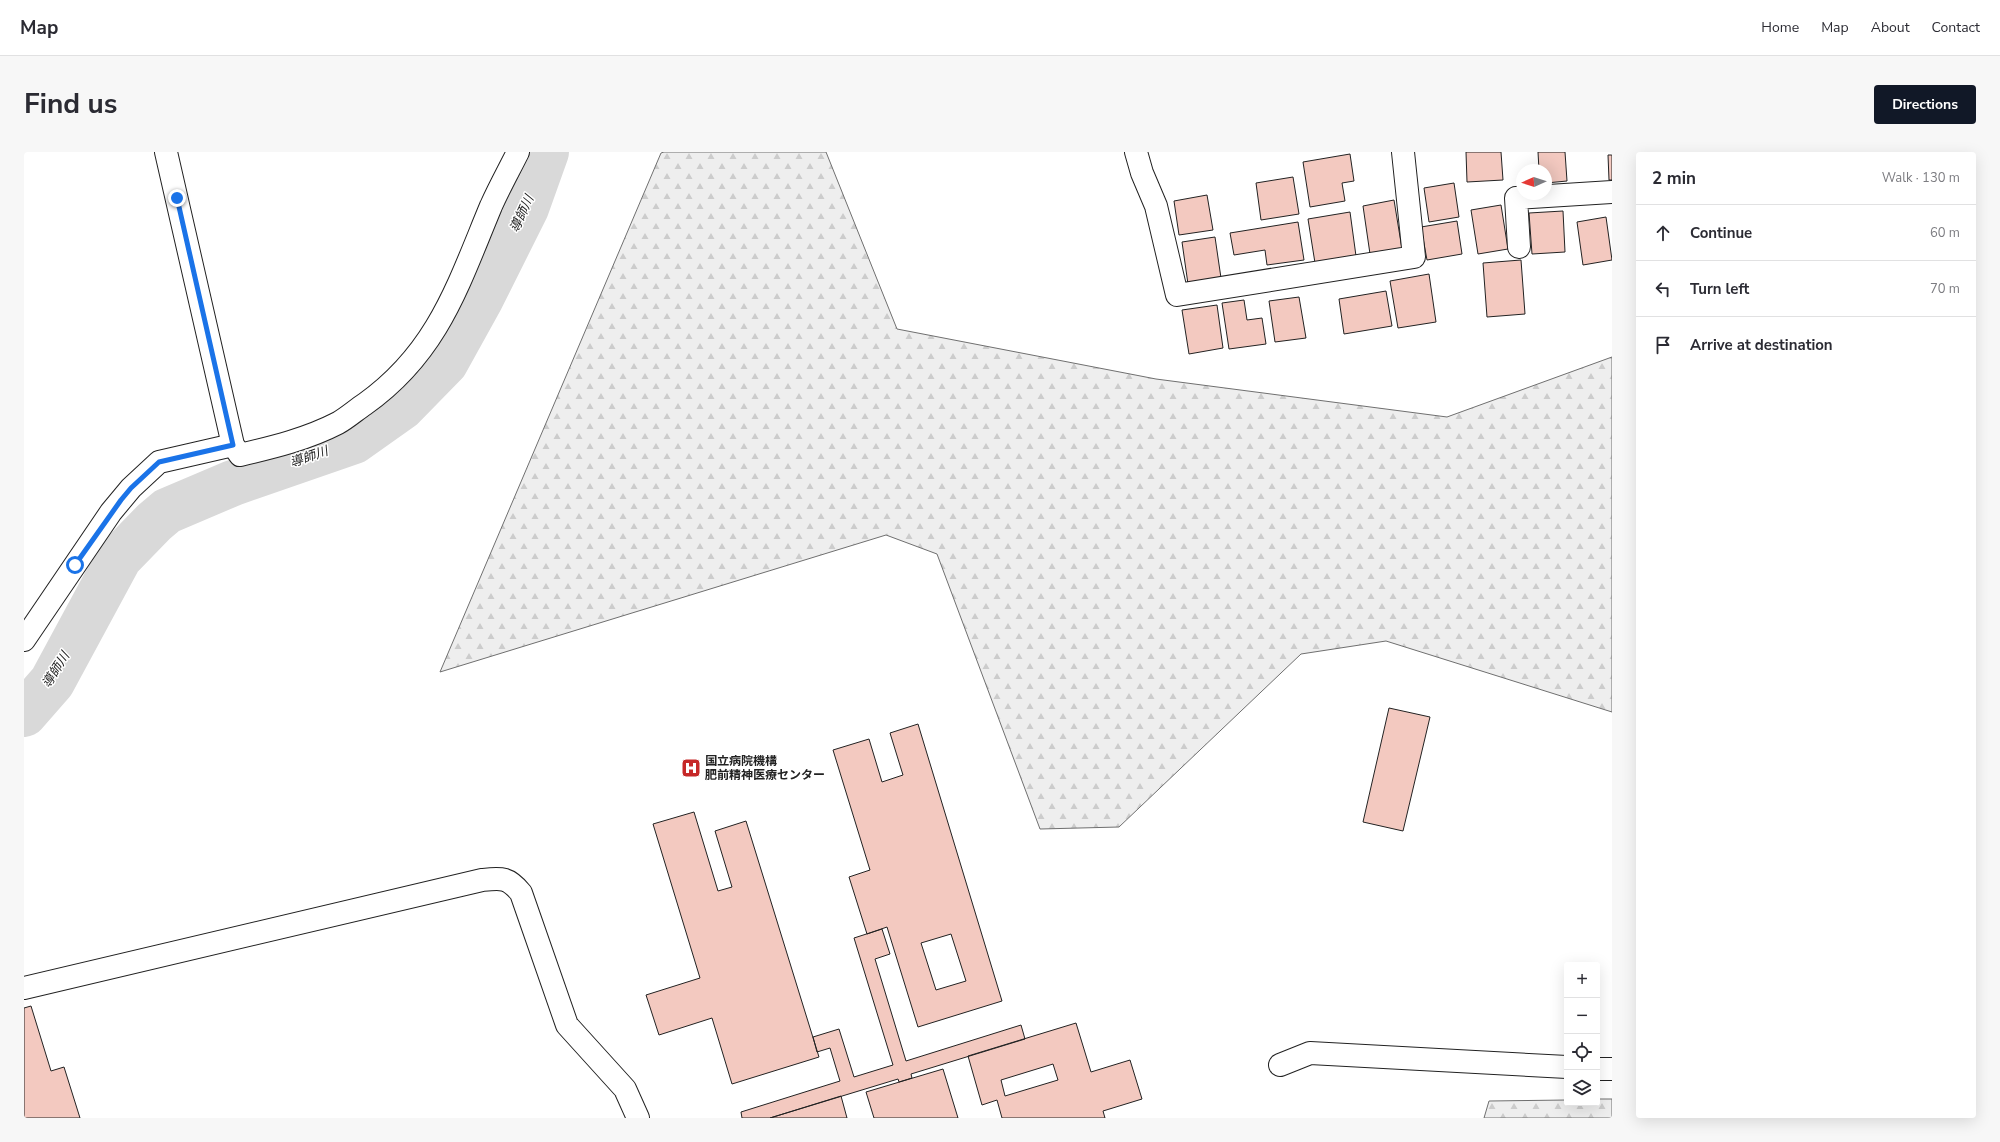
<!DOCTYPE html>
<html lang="en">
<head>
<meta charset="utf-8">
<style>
  :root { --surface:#fff; --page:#f7f7f7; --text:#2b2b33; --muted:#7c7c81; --line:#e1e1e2; --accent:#111827 }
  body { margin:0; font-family:"Nunito Sans","Noto Sans JP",sans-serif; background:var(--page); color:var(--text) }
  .controls { position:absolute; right:12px; bottom:12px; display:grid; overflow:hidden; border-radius:4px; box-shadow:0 4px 16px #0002 }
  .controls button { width:36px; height:36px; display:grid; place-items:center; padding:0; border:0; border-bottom:1px solid var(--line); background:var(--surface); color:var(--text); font:20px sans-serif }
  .compass { position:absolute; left:1492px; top:12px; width:36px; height:36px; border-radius:50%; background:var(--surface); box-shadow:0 4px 16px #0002; rotate:267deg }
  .stop { position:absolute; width:12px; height:12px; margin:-9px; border:3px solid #1a73e8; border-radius:50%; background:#fff }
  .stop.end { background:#1a73e8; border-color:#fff; box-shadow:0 1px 4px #0008 }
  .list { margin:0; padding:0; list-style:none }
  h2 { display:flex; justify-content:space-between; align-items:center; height:52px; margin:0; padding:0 16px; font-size:17px }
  h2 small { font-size:13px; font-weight:400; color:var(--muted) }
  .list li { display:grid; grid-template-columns:26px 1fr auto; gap:12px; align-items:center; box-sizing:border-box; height:56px; padding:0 16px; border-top:1px solid var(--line) }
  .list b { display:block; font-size:15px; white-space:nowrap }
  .list em { font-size:13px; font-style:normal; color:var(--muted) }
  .icon { flex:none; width:22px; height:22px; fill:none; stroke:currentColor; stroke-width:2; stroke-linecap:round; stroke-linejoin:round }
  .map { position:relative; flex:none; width:1588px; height:966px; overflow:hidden; border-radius:4px }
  header { display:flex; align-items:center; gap:24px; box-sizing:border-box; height:56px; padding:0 20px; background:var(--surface); border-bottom:1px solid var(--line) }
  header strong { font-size:19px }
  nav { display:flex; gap:22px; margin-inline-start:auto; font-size:14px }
  .intro { display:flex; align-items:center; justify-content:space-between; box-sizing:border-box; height:96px; padding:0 24px }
  h1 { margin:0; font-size:28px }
  .button { padding:10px 18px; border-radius:4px; background:var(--accent); color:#fff; font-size:14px; font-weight:700 }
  main { display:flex; gap:24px; padding:0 24px }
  aside { flex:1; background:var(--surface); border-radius:4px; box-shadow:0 4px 16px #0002 }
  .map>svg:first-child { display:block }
</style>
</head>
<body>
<header>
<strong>Map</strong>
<nav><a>Home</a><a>Map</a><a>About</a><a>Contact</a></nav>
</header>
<div class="intro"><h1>Find us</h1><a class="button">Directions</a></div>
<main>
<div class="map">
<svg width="1588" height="966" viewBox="0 0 1588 966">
  <defs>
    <pattern id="forest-firs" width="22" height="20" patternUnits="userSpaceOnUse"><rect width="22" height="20" fill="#eee"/><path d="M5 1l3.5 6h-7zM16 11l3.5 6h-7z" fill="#ccc"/></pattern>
  </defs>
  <rect width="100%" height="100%" fill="#fff"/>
  <path fill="url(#forest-firs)" stroke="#6f6f6f" d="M640,0H802L873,177L1132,227L1423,265L1588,205V560L1362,489L1277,502L1095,675L1016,677L913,402L862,383L416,520L637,1Z
    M1573,947H1588V966H1460L1465,949L1543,948V951H1573Z"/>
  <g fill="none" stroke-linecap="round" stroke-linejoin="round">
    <path stroke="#d9d9d9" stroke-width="46" d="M0,562L28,530L95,406L130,370L143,359L209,331L330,289L378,255L421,211L457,146L502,56L522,0"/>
  </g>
  <path fill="#f3c9c0" stroke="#222" fill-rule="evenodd" d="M1442,0H1477L1479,28L1443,30Z
    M1514,0H1541L1543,29L1522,31V18H1515Z
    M1326,2L1330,29L1318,31L1321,49L1286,55L1279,10Z
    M1584,3H1588V28H1585Z
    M1269,25L1275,62L1237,68L1232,31Z
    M1430,31L1435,65L1405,70L1400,36Z
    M1183,43L1189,78L1155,83L1150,49Z
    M1370,48L1378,97L1346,102L1339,54Z
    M1477,53L1484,97L1454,102L1447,58Z
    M1539,59L1541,100L1508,102L1505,61Z
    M1326,60L1332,104L1291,111L1284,67Z
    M1582,65L1588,108L1559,113L1553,70Z
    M1433,69L1438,102L1403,108L1397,75Z
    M1274,70L1280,108L1243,113L1241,98L1210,103L1206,81Z
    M1191,85L1197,126L1164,132L1158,90Z
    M1497,108L1501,162L1463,165L1459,111Z
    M1405,122L1412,170L1374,176L1366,129Z
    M1362,139L1368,174L1320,182L1315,147Z
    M1275,145L1282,186L1251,190L1245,149Z
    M1220,148L1223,168L1238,166L1242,192L1205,197L1198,151Z
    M1193,153L1199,196L1165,202L1158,158Z
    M1365,556L1406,565L1379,679L1339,670Z
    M894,572L978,849L894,875L863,775L843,782L825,725L846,718L809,598L845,587L858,630L879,623L866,581ZM927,782L942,829L912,838L897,791Z
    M670,660L694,739L708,735L691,679L722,669L795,905L708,932L688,866L635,883L622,843L676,826L629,672Z
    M858,777L866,802L851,807L882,909L997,873L1001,887L887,922L888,926L875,930L874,927L746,966H718L717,960L816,929L806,896L793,900L789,885L815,877L830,925L869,913L830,786Z
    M7,854L27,919L40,915L56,966H0V856Z
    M1052,871L1067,920L1106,908L1118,947L1079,959L1081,966H978L973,948L958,953L944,904ZM1029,912L1034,928L981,944L977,928Z
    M919,917L934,966H850L842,940Z
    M817,944L823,966H746Z"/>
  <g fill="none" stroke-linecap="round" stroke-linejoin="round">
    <g stroke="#222" stroke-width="24">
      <path id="minor" d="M142,0L209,293L216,303C250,295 283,287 314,271C323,266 332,258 341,252C414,200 434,133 467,54C475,36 485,18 494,0
        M1112,0L1118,21L1132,54L1153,143L1390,105L1379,0
        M1495,95L1492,46L1588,40
        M0,488L87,360L107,336L135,310L209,293
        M0,836L458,728C478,726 484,725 497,741L543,873L601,937L614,966
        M1256,913L1286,901L1543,915
        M1573,917H1588"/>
    </g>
    <use href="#minor" stroke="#fff" stroke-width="22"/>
  </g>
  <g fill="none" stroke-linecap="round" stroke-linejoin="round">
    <path stroke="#1a73e8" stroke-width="5" d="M51,413L97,348L107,336L135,310L209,293L153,46"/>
  </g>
  <defs>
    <g id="hospital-square" transform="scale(1)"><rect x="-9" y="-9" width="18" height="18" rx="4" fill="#c62828" stroke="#fff"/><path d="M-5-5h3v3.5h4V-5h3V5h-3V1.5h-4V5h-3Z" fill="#fff"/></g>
  </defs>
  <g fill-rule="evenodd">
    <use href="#hospital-square" x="667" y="616"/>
  </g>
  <g text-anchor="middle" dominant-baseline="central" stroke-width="3" stroke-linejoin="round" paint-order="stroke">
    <g font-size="12" font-weight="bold" fill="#222" stroke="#fff" text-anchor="start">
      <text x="681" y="609">国立病院機構<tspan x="681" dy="14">肥前精神医療センター</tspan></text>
    </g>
    <g font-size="13" font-style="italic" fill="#222" stroke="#fff">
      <text transform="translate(498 62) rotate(-65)">導師川</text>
      <text transform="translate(285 305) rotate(-19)">導師川</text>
      <text transform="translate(32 518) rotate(-58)">導師川</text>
    </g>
  </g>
</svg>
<div class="controls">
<button>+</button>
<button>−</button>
<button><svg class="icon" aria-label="locate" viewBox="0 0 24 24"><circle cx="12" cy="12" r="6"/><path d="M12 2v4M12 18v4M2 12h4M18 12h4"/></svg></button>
<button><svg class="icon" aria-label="layers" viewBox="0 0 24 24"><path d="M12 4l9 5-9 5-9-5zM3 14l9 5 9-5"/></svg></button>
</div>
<svg class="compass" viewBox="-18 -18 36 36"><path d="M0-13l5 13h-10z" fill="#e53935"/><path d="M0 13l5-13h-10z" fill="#7c7c81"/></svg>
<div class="stop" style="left:51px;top:413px"></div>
<div class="stop end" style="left:153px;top:46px"></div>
</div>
<aside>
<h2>2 min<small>Walk · 130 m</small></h2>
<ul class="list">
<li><svg class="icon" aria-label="ahead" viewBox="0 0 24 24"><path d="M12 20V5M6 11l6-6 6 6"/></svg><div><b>Continue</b></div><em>60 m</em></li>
<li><svg class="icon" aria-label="left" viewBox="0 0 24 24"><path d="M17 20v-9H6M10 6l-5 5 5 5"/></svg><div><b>Turn left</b></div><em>70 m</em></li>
<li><svg class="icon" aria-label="arrive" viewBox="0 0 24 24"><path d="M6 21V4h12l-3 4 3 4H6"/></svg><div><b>Arrive at destination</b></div></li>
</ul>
</aside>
</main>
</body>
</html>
